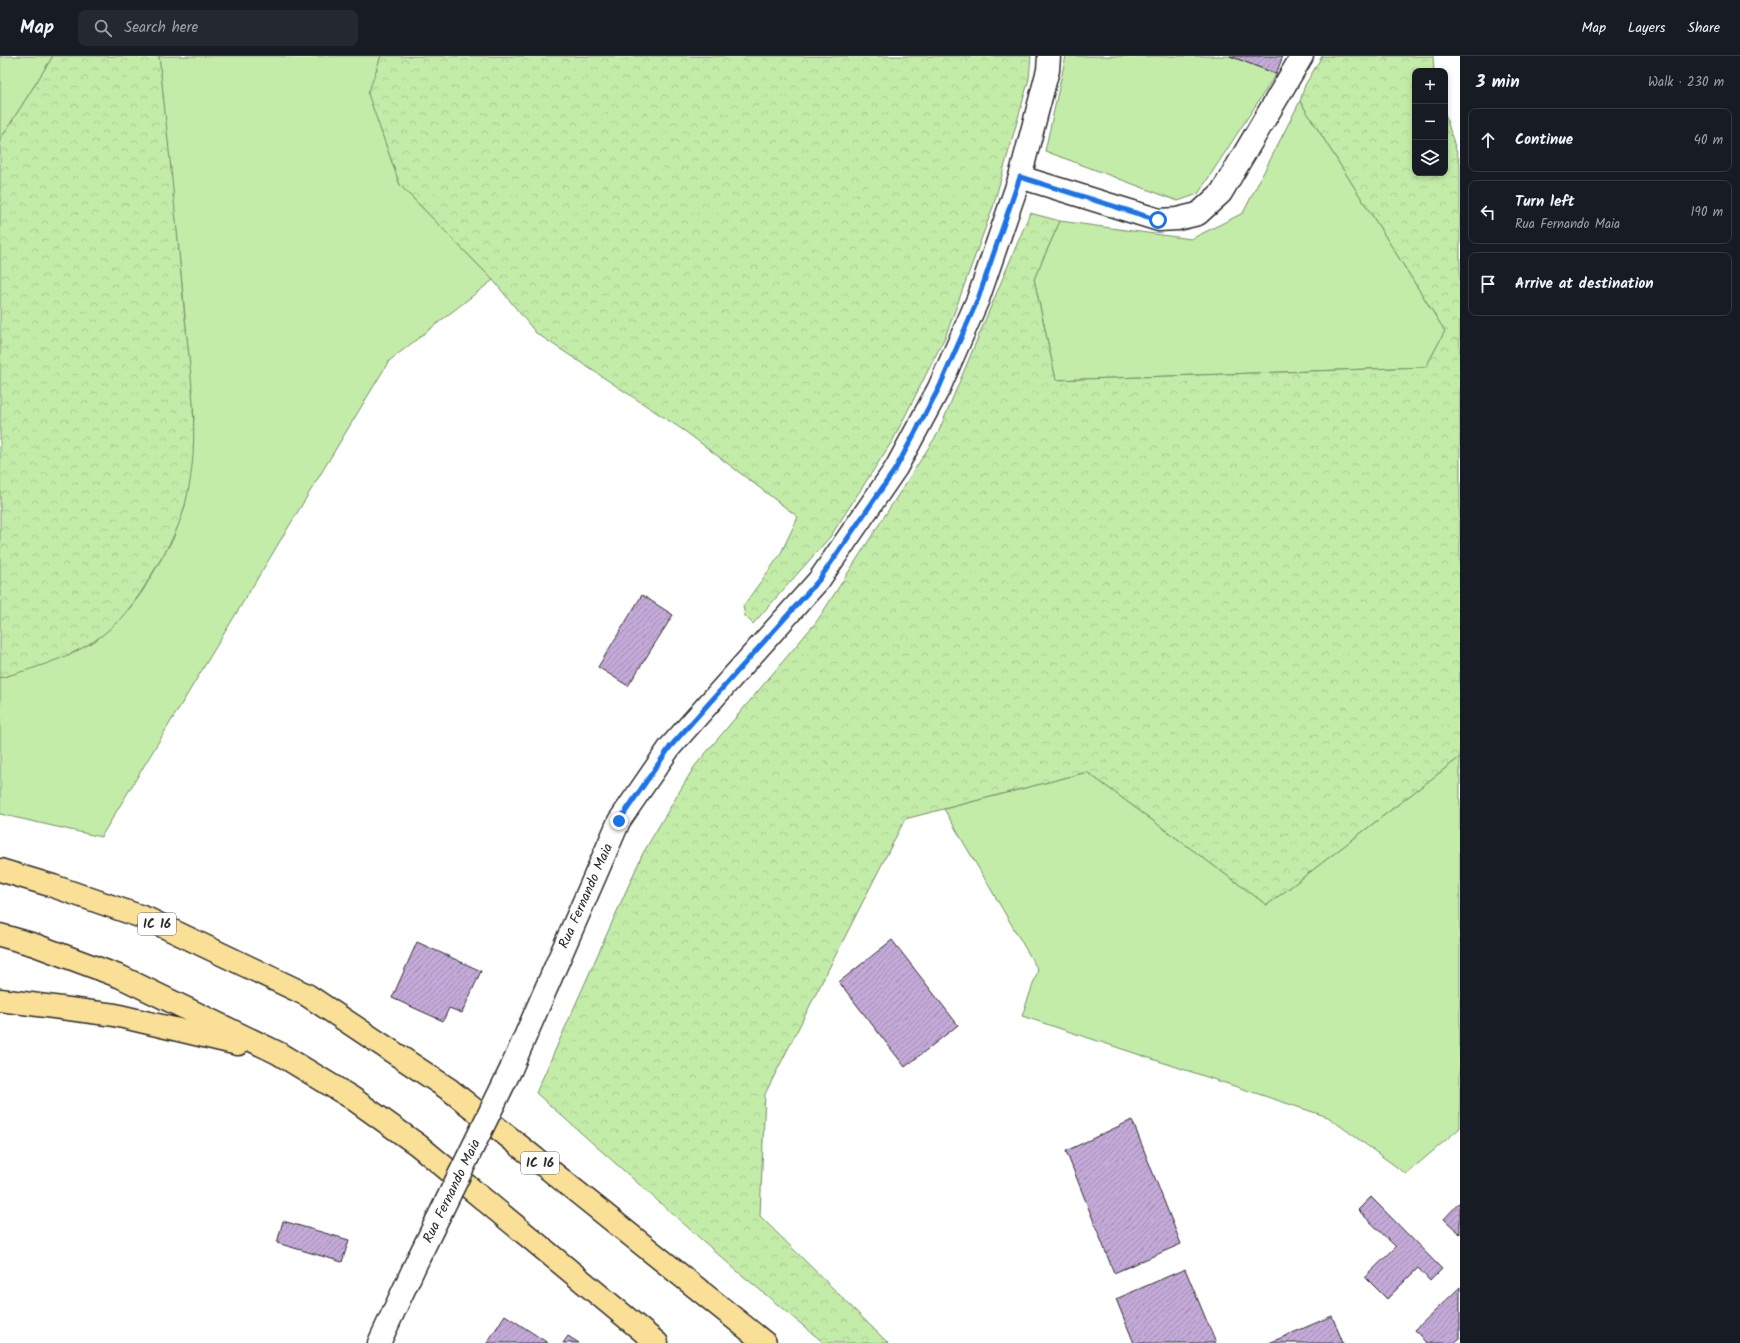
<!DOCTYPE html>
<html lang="en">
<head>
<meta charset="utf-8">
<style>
  :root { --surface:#171b24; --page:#242831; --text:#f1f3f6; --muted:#9ea1a6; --line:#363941 }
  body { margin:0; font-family:Kalam,sans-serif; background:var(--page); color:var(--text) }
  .controls { position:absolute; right:12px; top:12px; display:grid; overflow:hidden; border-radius:8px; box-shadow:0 2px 6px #0003 }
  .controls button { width:36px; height:36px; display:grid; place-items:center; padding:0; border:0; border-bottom:1px solid var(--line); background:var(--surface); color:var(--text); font:20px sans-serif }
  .stop { position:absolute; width:12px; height:12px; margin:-9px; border:3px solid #1a73e8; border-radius:50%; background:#fff }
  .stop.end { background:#1a73e8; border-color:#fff; box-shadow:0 1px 4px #0008 }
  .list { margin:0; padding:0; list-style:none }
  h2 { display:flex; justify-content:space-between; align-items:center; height:52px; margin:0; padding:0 16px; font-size:17px }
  h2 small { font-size:13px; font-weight:400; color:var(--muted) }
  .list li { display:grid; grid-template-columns:26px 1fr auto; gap:12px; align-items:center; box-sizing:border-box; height:64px; margin:0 8px 8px; padding:0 8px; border:1px solid var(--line); border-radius:8px }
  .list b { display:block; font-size:15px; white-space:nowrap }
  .list p { margin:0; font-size:13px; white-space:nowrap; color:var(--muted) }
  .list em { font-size:13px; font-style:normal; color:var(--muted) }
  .icon { flex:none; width:22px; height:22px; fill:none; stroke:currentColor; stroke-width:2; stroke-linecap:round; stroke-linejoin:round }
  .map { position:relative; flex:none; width:1460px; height:1287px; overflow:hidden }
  header { display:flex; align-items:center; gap:24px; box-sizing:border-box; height:56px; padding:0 20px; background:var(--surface); border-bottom:1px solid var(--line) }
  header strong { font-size:19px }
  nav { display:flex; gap:22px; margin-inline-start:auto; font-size:14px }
  .search { width:280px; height:36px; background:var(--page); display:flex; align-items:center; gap:10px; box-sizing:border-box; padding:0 14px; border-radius:8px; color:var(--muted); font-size:15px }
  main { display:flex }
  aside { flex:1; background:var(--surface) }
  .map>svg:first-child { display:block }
</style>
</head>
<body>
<header>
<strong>Map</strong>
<div class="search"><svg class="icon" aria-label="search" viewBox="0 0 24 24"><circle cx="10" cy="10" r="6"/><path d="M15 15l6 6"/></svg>Search here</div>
<nav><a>Map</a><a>Layers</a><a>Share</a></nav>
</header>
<main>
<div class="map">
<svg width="1460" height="1287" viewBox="0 0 1460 1287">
  <defs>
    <pattern id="forest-crowns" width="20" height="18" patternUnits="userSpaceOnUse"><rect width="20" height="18" fill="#c3eca8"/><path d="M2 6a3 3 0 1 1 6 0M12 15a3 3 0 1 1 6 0" fill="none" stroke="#a8cb91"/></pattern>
    <pattern id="building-hatch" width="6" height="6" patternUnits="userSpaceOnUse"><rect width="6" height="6" fill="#c4aad8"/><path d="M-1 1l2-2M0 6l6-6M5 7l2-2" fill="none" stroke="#9f8baf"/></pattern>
  </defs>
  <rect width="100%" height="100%" fill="#fff"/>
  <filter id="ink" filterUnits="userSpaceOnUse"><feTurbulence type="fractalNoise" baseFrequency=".025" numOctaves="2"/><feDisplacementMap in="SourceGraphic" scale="8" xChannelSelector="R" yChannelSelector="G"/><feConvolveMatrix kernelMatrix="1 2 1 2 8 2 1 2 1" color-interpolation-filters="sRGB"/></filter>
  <g filter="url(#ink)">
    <path fill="#c3eca8" stroke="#778c6a" d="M0,0H53L0,84Z
      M159,0H381L369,39L400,129L493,224L389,305L101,781L0,758V622L69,599L95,585L123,561L142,536L173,483L185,450L194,362L182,228Z
      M1066,0H1230L1276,18L1198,138L1178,145L1045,95Z
      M1300,45L1445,275L1426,311L1056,324L1034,223L1060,165L1191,183L1243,157Z
      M1460,701V1072L1406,1118L1328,1061L1022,960L1038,914L944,753L1087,716L1267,849Z"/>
    <path fill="url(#forest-crowns)" stroke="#778c6a" d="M53,0H159C168,84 177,168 184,252C190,317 202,385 185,449C179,474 165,496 152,518C138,543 119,569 94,585C66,603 32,613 0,622V84Z
      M381,0H1031L1029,23L993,151L946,279L893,384L830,481L753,568L745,560L743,550L780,499L798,461L686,376L536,277L493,224L400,129L368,38Z
      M1322,0H1433L1434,15H1415V117H1445V58L1460,107V701L1267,849L1087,716L905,763L765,1038L760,1160L888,1287H824L737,1215L536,1037L643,797L694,711L817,565L938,377L1030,157L1060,165L1034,223L1056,324L1426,311L1445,275L1300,45L1305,29Z"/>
    <path fill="url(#building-hatch)" stroke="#2b2b2b" d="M1230,0H1283L1276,18Z
      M642,539L673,559L628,630L598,611Z
      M892,884L958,969L905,1011L839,926Z
      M417,886L481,915L462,957L449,952L443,965L392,942Z
      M1132,1064L1181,1188L1114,1217L1066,1095Z
      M1371,1141L1442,1213L1430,1225L1418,1212L1387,1243L1365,1221L1396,1191L1358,1154Z
      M1460,1146V1178L1444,1163Z
      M283,1165L349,1184L342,1206L277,1187Z
      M1185,1213L1216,1287H1134L1116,1243Z
      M1460,1231V1282L1454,1287H1426L1415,1274Z
      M505,1259L548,1287H487Z
      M1332,1260L1343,1287H1269Z
      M568,1280L579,1287H563Z"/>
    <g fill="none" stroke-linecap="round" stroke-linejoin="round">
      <g stroke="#2b2b2b" stroke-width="25">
        <path id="minor" d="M1020,121L1159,164L1177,163L1198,158L1221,137L1302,0"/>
      </g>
      <g stroke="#2b2b2b" stroke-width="25">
        <path id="tertiary" d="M511,1013L619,765L670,691L819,524L896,412L939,332L978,243L1020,121L1048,14L1049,0
          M379,1287L419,1201"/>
      </g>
      <g stroke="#2b2b2b" stroke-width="25">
        <path id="trunk" d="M0,814L53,830L148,863L307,939L450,1034L765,1287
          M0,879L35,889L121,921L278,997L352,1042L418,1089L657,1287
          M0,944L115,959L238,988"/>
      </g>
      <use href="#minor" stroke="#fff" stroke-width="22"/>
      <use href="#tertiary" stroke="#fff" stroke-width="22"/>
      <use href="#trunk" stroke="#fadf96" stroke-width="22"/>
      <g stroke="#2b2b2b" stroke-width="25" stroke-linecap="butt">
        <path id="tertiary-bridge" d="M419,1201L511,1013"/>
      </g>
      <use href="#tertiary-bridge" stroke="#fff" stroke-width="22"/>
    </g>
  </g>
  <g fill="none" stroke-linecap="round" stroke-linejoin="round" filter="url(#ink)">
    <path stroke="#1a73e8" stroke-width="5" d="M619,765L670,691L819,524L896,412L939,332L978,243L1020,121L1158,164"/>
  </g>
  <g text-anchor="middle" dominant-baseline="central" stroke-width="3" stroke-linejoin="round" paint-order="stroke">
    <g fill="#fff" stroke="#6b6b6b" stroke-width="1">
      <rect x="138" y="857" width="38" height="22" rx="3"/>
      <rect x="521" y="1096" width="38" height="22" rx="3"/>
    </g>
    <g font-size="13" font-weight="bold" fill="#2b2b2b">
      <text x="157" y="868">IC 16</text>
      <text x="540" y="1107">IC 16</text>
    </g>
    <g font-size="14" fill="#2b2b2b" stroke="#fff">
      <text transform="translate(586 840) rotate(-66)">Rua Fernando Maia</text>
      <text transform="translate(452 1135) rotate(-64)">Rua Fernando Maia</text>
    </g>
  </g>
</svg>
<div class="controls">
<button>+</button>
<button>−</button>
<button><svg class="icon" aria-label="layers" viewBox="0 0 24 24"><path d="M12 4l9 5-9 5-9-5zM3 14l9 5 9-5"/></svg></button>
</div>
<div class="stop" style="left:1158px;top:164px"></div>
<div class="stop end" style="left:619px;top:765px"></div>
</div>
<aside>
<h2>3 min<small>Walk · 230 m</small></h2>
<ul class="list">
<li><svg class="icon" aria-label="ahead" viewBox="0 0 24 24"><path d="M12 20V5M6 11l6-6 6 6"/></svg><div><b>Continue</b></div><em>40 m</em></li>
<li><svg class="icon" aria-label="left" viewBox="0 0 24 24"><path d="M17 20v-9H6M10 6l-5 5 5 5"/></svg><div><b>Turn left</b><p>Rua Fernando Maia</p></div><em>190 m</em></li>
<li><svg class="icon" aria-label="arrive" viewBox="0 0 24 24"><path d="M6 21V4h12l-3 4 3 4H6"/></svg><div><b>Arrive at destination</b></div></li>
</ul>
</aside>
</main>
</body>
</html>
